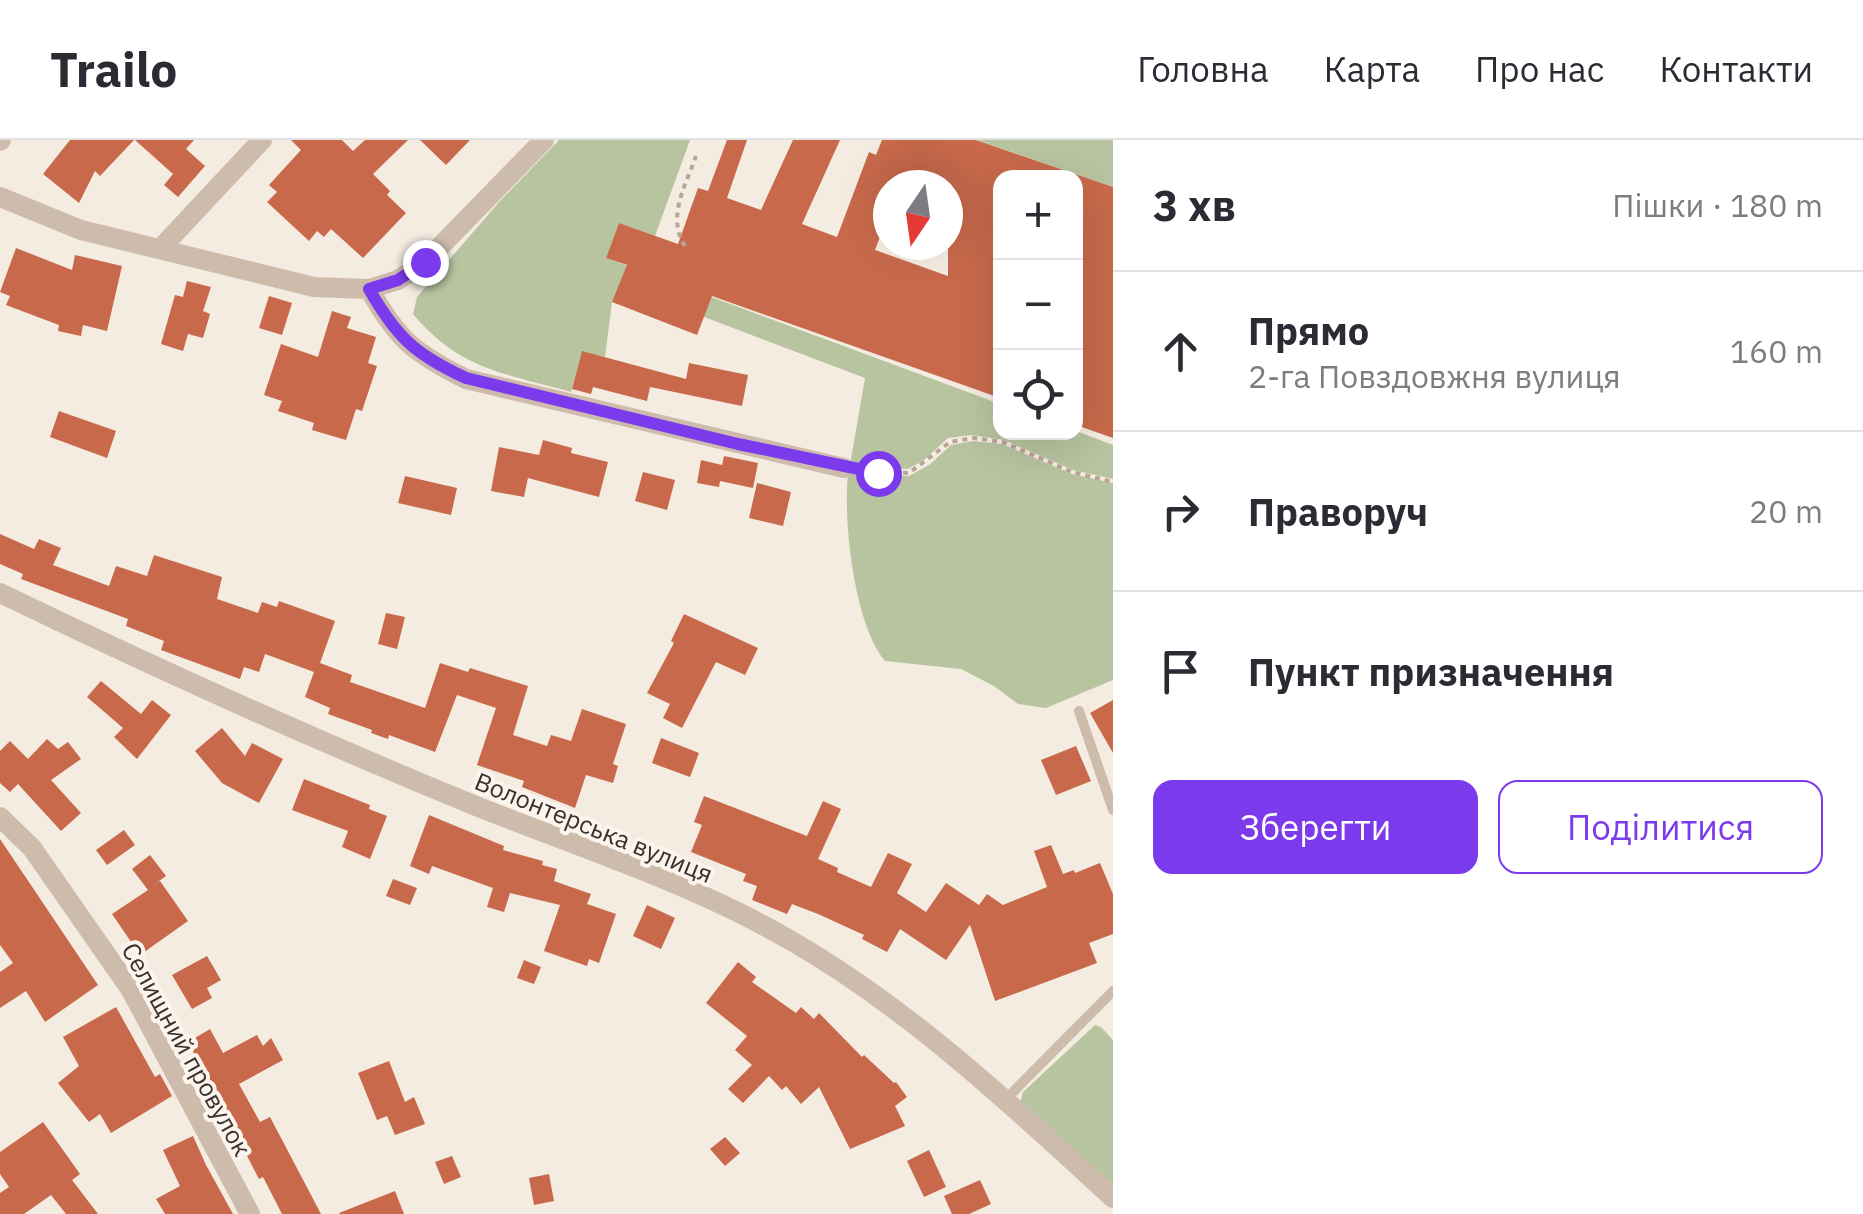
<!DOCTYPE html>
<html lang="uk">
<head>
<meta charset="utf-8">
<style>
  :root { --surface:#fff; --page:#f2f2f3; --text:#2b2b33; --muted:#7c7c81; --line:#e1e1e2; --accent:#7c3aed }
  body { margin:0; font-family:"IBM Plex Sans",sans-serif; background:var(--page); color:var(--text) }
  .controls { position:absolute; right:30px; top:30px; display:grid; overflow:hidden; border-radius:20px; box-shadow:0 10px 40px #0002 }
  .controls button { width:90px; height:90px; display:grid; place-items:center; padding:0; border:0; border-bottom:2px solid var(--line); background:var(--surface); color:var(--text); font:50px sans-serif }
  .compass { position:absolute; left:873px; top:30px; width:90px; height:90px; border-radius:50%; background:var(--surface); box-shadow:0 10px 40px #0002; rotate:193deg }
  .stop { position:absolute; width:30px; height:30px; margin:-22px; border:8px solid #7c3aed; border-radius:50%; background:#fff }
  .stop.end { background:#7c3aed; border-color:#fff; box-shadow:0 2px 10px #0008 }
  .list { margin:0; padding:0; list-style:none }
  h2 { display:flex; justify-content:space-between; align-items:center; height:130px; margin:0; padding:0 40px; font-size:42px }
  h2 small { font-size:32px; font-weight:400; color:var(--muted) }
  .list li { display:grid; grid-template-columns:65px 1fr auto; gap:30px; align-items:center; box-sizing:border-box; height:160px; padding:0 40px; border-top:2px solid var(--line) }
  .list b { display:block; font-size:38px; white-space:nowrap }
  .list p { margin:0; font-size:32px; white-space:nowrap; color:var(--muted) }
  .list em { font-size:32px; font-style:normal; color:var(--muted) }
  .actions { display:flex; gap:20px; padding:30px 40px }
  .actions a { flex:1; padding:22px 0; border:2px solid var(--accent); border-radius:20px; text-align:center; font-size:35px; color:var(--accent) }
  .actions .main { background:var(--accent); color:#fff }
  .icon { flex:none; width:55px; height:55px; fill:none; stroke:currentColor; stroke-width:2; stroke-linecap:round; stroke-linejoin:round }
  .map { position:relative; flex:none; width:1113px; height:1074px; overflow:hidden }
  header { display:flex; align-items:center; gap:60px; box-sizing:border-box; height:140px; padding:0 50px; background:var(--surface); border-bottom:2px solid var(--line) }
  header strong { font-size:48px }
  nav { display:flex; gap:55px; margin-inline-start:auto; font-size:35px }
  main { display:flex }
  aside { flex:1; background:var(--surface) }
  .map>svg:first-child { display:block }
</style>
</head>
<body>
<header>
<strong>Trailo</strong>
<nav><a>Головна</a><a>Карта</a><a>Про нас</a><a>Контакти</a></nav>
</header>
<main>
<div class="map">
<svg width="1113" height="1074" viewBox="0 0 1113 1074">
  <rect width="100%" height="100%" fill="#f4ebe1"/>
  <path fill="#b8c4a0" d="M559,0H690L655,96L619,83L606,118L1000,264L1001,292L1076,291L1113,305V339L1073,330L1004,300L972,295L948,298L924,320L908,329L850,325L865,238L620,145L612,162L605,217L582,212L571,252C504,233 460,230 413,174L417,157L500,61Z
    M978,0H1113V47L991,5Z
    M973,301L1002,304L1072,334L1113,343V540L1046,568L1018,564L994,546L961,529L885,521C854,484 843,381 848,334L909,336L929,325L951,305Z
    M1095,885L1101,887L1113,900V1045L1020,962L1023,952Z"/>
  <path fill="#c8694b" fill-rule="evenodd" d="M70,0H134L100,36L95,31L79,63L43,34Z
    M135,0H194L186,9L205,26L178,57L164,45L173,34Z
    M291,0H342L353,11L365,0H408L373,34L390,51L387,55L406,73L363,118L331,89L324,97L317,91L309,101L267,62L277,52L269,45L301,10Z
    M420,0H470L446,25Z
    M727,0H747L727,58L761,70L793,0H840L802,84L837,97L869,12L876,15L882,0H976L1113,47V298L1076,285V35L1000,38V258L712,156L697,195L612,162L627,125L606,118L619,83L678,104L698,48L708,51ZM888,45H948V136L875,110L888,76Z
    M16,108L72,130L75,115L122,126L107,191L83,185L81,196L58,191L59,185L6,165L10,156L0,152Z
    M187,141L211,147L203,171L210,174L203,198L188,194L183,211L161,204L175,155L183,157Z
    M269,156L292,163L282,195L259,188Z
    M332,171L351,177L347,188L376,197L368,223L377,226L362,271L356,269L346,300L312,290L314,283L278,271L282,261L264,255L281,204L318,217Z
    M582,211L686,239L689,223L748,235L742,266L650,247L647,261L593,247L591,254L572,249Z
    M59,271L116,291L107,318L50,297Z
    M543,300L572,308L571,313L608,322L599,357L528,338L524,357L491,351L499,307L539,315Z
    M724,316L758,323L753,348L720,341L719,347L697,343L701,320L722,325Z
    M643,332L675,340L667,370L635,361Z
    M405,336L457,348L451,375L398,363Z
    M757,343L791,352L783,386L749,378Z
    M0,394L34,409L39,399L61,408L53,425L109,446L116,426L147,436L154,415L222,437L217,459L258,473L262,462L277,467L279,461L335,481L320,523L352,535L350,542L425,568L440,523L468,532L470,528L528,546L513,595L547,606L551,595L571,601L582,569L626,584L613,624L618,626L613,643L586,635L575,668L522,647L524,641L477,625L496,568L457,555L435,612L389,595L388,599L371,593L372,590L328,574L330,568L305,557L314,532L265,514L259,532L244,527L240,539L161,510L164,501L126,486L128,479L21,439L23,434L0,424Z
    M386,473L405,477L397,509L378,504Z
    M684,474L758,508L745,535L716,522L682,588L663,578L670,564L647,553L674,503L671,501Z
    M101,541L141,574L152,560L171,575L137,619L114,597L123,588L87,557Z
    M1113,560V613L1090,573Z
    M222,588L245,616L252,603L283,619L259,663L222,643L195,611Z
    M661,598L699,613L690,637L652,623Z
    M47,599L58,609L68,602L81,619L51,640L81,673L61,691L18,644L10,652L0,643V611L10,601L28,619Z
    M1076,606L1091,641L1056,655L1041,620Z
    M304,639L370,665L369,669L387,676L370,719L342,707L348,691L292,670Z
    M704,656L807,696L823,661L841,669L818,719L838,728L837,732L871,747L888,713L912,724L897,753L926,772L946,743L979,765L987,754L1003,765L1047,747L1034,711L1051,705L1063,734L1074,730L1075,733L1100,723L1113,754V794L1089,803L1097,823L995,861L970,785L946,820L900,789L887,812L862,799L864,795L818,774L792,764L787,774L752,760L757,746L743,741L746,734L691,712L702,685L694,682Z
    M429,675L504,706L503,710L543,721L542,725L557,729L554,741L591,754L587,764L616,774L599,823L589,819L587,826L544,811L560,765L510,753L504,772L487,767L493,748L432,726L429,734L410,726Z
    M124,690L135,705L107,725L96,710Z
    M0,699L98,845L45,882L26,851L0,868V832L13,823L0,805Z
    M150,715L166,736L155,744L160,741L188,781L140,815L112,774L148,750L132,729Z
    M393,739L417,748L410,765L386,756Z
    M647,765L675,778L661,809L633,796Z
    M207,816L221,840L207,848L212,858L192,869L172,835Z
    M524,820L541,827L534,844L517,838Z
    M738,822L756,837L752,842L796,873L801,867L814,879L819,873L862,917L864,915L894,943L896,942L907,957L895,966L905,986L850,1009L819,947L801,964L786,946L782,950L769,936L743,963L728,949L752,925L735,910L747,896L706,863Z
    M116,867L155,937L160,934L172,956L111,993L100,974L89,982L58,943L79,926L63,897Z
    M210,889L223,913L257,895L263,906L271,898L283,920L239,944L260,982L270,977L321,1074H282L263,1037L259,1039L188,902Z
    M389,921L405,962L414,957L425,984L395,995L387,976L377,980L358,933Z
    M43,982L80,1034L72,1040L98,1074H66L51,1055L24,1074H0V1053L9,1047L0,1034V1012Z
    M193,996L206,1025L233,1074H165L156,1059L180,1046L163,1010Z
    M725,997L740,1013L725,1026L710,1009Z
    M929,1010L946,1047L924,1057L907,1021Z
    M452,1016L461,1037L444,1044L435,1022Z
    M549,1034L554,1061L534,1065L529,1038Z
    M980,1040L991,1064L969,1074H952L944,1056Z
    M395,1051L404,1074H340L339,1073Z"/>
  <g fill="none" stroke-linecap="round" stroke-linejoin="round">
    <path stroke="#b9a596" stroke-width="4" stroke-dasharray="5 5" stroke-linecap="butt" d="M685,106C666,77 686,45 696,16
      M863,331L909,333L950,302L973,298L1003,302L1072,332L1113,342"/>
    <path stroke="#cdbbac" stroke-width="10" d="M1079,571L1113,670
      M1006,959L1113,851"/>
    <path stroke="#cdbbac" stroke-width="20" d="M0,1L1,0
      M0,57L81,90L314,147L369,149L398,140L425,122L544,0
      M160,109L262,0
      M369,149C398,200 414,213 466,239L844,328
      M0,453C157,529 315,600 476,666C583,709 695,744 795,803C912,871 1014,967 1113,1058
      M0,677L32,708L131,850L250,1074"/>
  </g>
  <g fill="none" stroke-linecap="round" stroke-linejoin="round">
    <path stroke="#7c3aed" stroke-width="12" d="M425,122L398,140L369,149C397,198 416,215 466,238L738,304L878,333"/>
  </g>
  <g text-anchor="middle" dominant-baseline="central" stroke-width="8" stroke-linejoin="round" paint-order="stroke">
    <g font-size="25" fill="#3b302b" stroke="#fbf5ee">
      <text transform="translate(594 687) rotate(22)">Волонтерська вулиця</text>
      <text transform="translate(187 909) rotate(61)">Селищний провулок</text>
    </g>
  </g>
</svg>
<div class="controls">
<button>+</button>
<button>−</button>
<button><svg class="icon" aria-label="locate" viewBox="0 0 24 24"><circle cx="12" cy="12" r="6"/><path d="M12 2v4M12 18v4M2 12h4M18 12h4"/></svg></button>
</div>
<svg class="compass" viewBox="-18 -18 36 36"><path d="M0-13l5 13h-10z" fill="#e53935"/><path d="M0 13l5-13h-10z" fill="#7c7c81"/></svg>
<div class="stop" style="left:878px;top:333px"></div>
<div class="stop end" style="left:425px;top:122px"></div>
</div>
<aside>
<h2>3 хв<small>Пішки · 180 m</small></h2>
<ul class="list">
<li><svg class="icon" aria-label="ahead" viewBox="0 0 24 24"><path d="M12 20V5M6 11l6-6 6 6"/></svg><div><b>Прямо</b><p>2-га Повздовжня вулиця</p></div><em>160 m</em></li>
<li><svg class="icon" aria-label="right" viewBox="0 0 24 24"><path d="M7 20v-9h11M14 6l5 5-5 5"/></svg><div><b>Праворуч</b></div><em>20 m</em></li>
<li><svg class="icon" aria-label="arrive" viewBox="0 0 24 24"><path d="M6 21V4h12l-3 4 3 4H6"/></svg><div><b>Пункт призначення</b></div></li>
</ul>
<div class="actions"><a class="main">Зберегти</a><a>Поділитися</a></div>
</aside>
</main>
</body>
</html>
